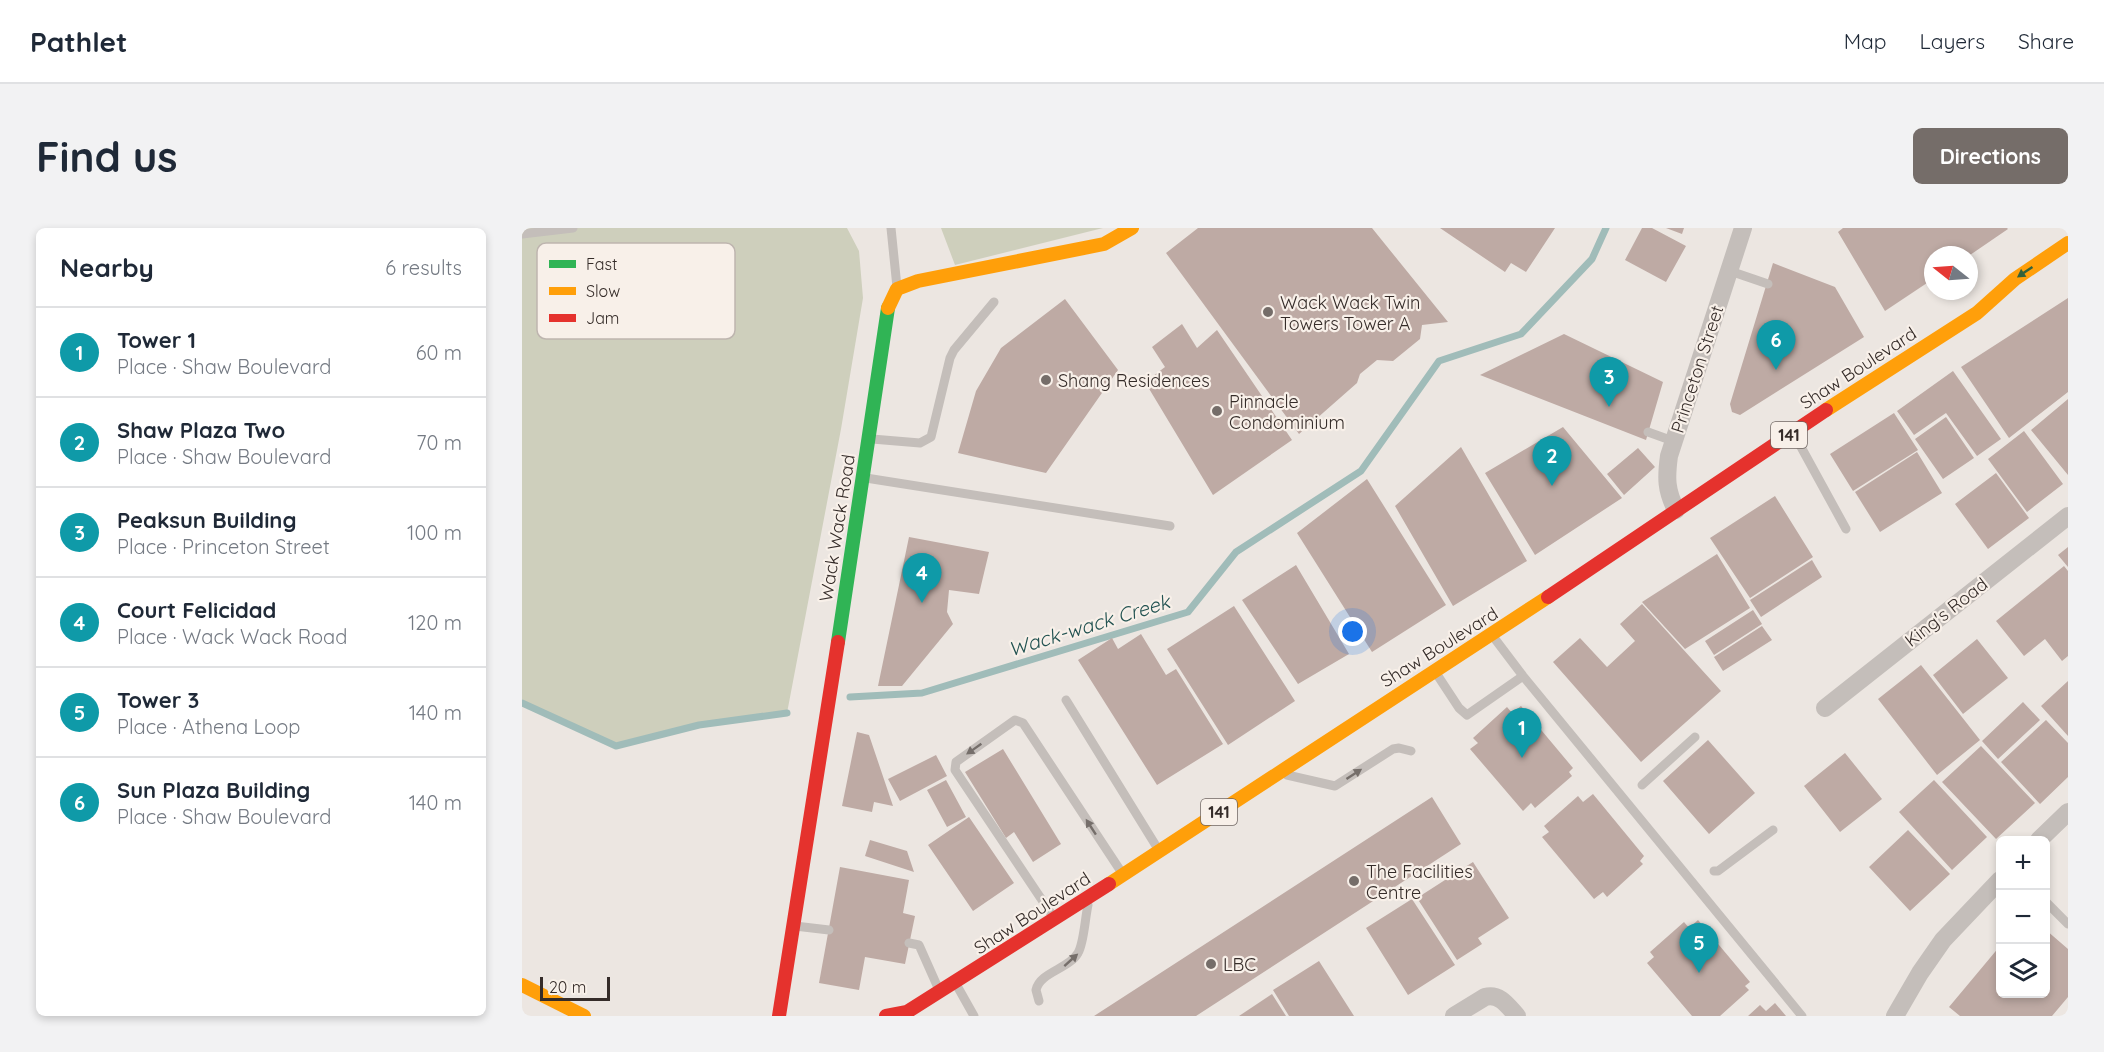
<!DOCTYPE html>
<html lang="en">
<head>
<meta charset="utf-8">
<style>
  :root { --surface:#fff; --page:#f2f2f3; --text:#1f2937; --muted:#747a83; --line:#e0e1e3; --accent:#756d69 }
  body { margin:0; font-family:Quicksand,sans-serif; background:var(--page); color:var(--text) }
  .controls { position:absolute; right:18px; bottom:18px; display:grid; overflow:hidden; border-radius:9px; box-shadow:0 3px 9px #0003 }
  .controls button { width:54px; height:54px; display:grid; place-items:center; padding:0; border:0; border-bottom:2px solid var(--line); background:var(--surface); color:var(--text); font:30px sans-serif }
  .compass { position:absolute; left:1402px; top:18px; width:54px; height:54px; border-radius:50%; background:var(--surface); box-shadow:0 3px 9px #0003; rotate:287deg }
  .scale { position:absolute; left:18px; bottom:15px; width:70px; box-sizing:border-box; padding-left:6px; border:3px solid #352c29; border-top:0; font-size:16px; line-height:21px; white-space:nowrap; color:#352c29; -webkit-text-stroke:4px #f8f0e9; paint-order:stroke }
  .you { position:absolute; left:831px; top:404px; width:21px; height:21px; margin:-15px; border:4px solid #fff; border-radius:50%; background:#1a73e8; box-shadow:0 0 0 9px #1a73e833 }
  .badge { display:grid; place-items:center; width:39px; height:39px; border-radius:50%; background:var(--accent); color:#fff; font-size:20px; font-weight:700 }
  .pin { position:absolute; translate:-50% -50px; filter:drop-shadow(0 2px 3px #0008) }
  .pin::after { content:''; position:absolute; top:32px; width:21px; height:18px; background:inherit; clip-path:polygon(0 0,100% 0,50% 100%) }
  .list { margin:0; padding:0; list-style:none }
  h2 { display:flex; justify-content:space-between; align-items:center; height:78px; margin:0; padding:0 24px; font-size:26px }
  h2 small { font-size:20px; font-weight:400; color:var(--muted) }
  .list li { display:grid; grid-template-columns:39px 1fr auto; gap:18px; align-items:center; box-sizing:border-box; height:90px; padding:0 24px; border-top:2px solid var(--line) }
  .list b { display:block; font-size:22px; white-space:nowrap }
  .list p { margin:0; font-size:20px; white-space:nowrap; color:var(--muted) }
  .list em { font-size:20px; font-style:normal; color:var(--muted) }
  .icon { flex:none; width:33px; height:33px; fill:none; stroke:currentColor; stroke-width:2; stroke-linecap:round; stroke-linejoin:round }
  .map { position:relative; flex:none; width:1546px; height:788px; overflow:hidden; border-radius:9px }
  header { display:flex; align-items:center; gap:36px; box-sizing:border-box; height:84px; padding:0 30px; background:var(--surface); border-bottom:2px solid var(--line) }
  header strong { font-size:28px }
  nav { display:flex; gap:33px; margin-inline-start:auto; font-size:21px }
  .intro { display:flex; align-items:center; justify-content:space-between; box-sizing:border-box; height:144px; padding:0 36px }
  h1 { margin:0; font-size:42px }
  .button { padding:15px 27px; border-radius:9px; background:var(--accent); color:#fff; font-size:21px; font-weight:700 }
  main { display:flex; gap:36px; padding:0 36px }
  aside { flex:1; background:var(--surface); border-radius:9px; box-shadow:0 3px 9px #0003 }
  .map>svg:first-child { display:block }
</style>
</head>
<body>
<header>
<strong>Pathlet</strong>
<nav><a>Map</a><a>Layers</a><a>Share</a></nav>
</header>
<div class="intro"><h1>Find us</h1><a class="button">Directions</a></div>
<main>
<aside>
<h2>Nearby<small>6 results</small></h2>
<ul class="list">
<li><span class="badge" style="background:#0f9aa8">1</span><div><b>Tower 1</b><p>Place · Shaw Boulevard</p></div><em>60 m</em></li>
<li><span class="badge" style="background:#0f9aa8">2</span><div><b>Shaw Plaza Two</b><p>Place · Shaw Boulevard</p></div><em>70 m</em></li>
<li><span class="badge" style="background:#0f9aa8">3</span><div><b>Peaksun Building</b><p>Place · Princeton Street</p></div><em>100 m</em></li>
<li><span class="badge" style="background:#0f9aa8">4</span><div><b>Court Felicidad</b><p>Place · Wack Wack Road</p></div><em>120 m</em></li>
<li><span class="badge" style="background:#0f9aa8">5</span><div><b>Tower 3</b><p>Place · Athena Loop</p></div><em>140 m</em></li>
<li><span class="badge" style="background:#0f9aa8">6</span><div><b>Sun Plaza Building</b><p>Place · Shaw Boulevard</p></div><em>140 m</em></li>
</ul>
</aside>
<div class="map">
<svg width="1546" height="788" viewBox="0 0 1546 788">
  <rect width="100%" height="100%" fill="#ece6e1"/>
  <path fill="#cecfbc" d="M0,0H325L337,23L341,70L319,201L265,485L177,497L94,518L0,475Z
    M419,0H581L433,37Z"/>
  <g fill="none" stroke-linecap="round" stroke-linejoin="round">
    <path stroke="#a0bcb9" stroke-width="7" d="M328,469L400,465L666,384L714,324L839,243L917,133L999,106L1070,31L1084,0
      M0,475L94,518L177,497L265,485"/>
  </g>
  <path fill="#beaaa4" d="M676,0H850L926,94L900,97L898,111L871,133L855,132L838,146L835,155L777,206L644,25Z
    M918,0H1033L1004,44L989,35L983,44Z
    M1120,0H1130L1164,18L1144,54L1103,32Z
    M1144,0H1162L1160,6Z
    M1321,0H1485L1486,1L1448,27H1411V51L1363,83L1316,4Z
    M1251,35L1313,59L1342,109L1218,187L1210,184L1208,176Z
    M1546,70V164L1487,210L1439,139Z
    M543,71L596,142L524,245L436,225L454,163L479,120Z
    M660,96L675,120L695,102L770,212L691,267L623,154L643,139L630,119Z
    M1042,106L1141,154L1124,212L958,147Z
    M1431,143L1479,211L1455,228L1424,185L1392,207L1375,183Z
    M1546,171V247L1509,202Z
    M1372,185L1396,222L1331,263L1308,226Z
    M1424,189L1452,230L1421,251L1393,211Z
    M1041,199L1100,270L1013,327L963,245Z
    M1502,203L1541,256L1505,284L1466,231Z
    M939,219L1005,333L931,378L873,278Z
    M1116,220L1133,239L1102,267L1085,246Z
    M1395,224L1420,265L1358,304L1333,264Z
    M1474,245L1507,290L1466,321L1433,276Z
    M845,251L924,377L850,424L775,305Z
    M1253,268L1291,329L1228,370L1188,310Z
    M387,309L467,324L457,366L427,362L425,384L431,396L380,458H356Z
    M1546,319V339L1536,327Z
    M1195,326L1228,380L1163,421L1120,374Z
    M1290,332L1300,349L1239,389L1228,372Z
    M774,337L827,426L776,456L720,372Z
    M1542,338L1546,343V428L1540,433L1523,411L1502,428L1474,393Z
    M1120,376L1199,463L1119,534L1031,434L1058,410L1085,439L1113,413L1098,396Z
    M712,378L773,473L706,517L645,421Z
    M1231,382L1240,396L1192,427L1183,413Z
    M1240,398L1250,412L1201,443L1192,429Z
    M619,406L644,447L654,441L701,516L635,557L556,432L590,410L596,421Z
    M1455,411L1486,450L1441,486L1411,447Z
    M1399,437L1458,512L1415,547L1356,471Z
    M1546,453V508L1519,478Z
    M1501,474L1518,492L1476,531L1460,513Z
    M999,478L1051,540L1047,544L1050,548L1013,580L1009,575L1001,583L948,521L956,515L951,510L985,479L990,485Z
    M1524,492L1546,515V549L1518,576L1479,534Z
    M335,504L347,507L371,578L352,574L350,584L320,578Z
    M1186,512L1233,565L1187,606L1141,553Z
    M1459,518L1513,575L1474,611L1420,554Z
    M481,521L539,616L511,634L492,604L484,610L443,544Z
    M1323,525L1360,571L1318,604L1282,558Z
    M414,527L425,548L378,573L366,551Z
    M424,552L444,589L425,599L405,562Z
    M1412,552L1465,609L1430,642L1377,584Z
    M1071,566L1122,628L1118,633L1121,636L1085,669L1081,664L1072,671L1020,609L1027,604L1022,598L1056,568L1061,574Z
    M910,569L939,616L674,788H572Z
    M447,589L492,655L451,683L406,617Z
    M1386,602L1428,646L1388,683L1347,639Z
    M348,612L385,623L392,644L343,628Z
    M951,634L987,690L956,710L960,716L935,732L895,670Z
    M318,639L387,652L381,685L393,688L383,736L343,729L337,762L297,755Z
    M890,671L933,737L886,767L844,700Z
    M1176,692L1228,754L1223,758L1227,762L1198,788H1170L1125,735L1132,729L1128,724L1162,694L1167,700Z
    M1524,702L1546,721V769L1530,788H1438L1427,779L1478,718V766H1524Z
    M797,733L832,788H767L751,762Z
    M750,766L764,788H717Z
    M1253,775L1264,788H1226L1238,777L1244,783Z"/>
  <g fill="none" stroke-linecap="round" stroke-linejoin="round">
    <path stroke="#c4beba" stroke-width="9" d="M369,0L375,59
      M0,6L51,0
      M1208,43L1246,56
      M1126,204L1151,213
      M1273,208L1324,301
      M350,211L398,215L409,209L428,130L432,122L472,74
      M344,250L648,298
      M973,411L1001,448L1280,788
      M914,445L937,480L945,487L1001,448
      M544,472L636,621
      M765,547L813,558L871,521L877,520L889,523
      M1120,557L1173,509
      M1192,643H1196L1251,602
      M1524,674L1546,696
      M530,687L433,542L434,534L493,492L501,495L600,645
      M273,698L307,702
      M387,715L397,717L417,762
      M434,756L452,788
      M517,773L514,762C518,744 547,741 556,725C562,715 563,690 566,677"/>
    <path stroke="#c4beba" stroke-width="18" d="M1154,282C1144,262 1144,250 1147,228L1221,0
      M1303,480L1546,288
      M1517,612L1546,584
      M932,788L963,769C978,765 986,778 995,788
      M1373,788L1398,745L1421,712L1478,652"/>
    <path stroke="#30b455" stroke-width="14" d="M316,414L366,80"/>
    <path stroke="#ff9f0a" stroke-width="14" d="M366,80L375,61L396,53L582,16L610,0
      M1304,182L1455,85L1493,51L1546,15
      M587,656L1026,369
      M0,757L62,788"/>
    <path stroke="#e5322d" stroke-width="14" d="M1026,369L1304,182
      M257,788L316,414
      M364,788L385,784L587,656"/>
  </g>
  <defs><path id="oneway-solid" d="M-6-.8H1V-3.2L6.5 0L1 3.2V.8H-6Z" transform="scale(1.5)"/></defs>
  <use fill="#33623b" href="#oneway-solid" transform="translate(1503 44) rotate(146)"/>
  <g fill="#756e6a">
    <use href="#oneway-solid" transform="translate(452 521) rotate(145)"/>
    <use href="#oneway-solid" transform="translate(832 546) rotate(-33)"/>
    <use href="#oneway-solid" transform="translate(569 599) rotate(-123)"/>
    <use href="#oneway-solid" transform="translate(549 732) rotate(-42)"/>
  </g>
  <g fill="#756d69" stroke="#f8f0e9" stroke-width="2">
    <circle cx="746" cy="84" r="6"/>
    <circle cx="524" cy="152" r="6"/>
    <circle cx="695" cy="183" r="6"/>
    <circle cx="832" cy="653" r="6"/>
    <circle cx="689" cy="736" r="6"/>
  </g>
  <g text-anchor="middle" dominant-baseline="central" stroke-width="4.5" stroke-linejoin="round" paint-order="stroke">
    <g fill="#f8f0e9" stroke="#706763" stroke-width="1.5">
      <rect x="1249" y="194" width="36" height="26" rx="4.5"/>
      <rect x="679" y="571" width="36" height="26" rx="4.5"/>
    </g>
    <g font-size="16" font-weight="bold" fill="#352c29">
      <text x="1267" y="207">141</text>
      <text x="697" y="584">141</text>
    </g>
    <g font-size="18" fill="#352c29" stroke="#f8f0e9" text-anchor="start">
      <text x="758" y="74">Wack Wack Twin<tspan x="758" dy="21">Towers Tower A</tspan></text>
      <text x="536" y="152">Shang Residences</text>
      <text x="707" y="173">Pinnacle<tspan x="707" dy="21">Condominium</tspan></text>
      <text x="844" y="643">The Facilities<tspan x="844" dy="21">Centre</tspan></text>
      <text x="701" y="736">LBC</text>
    </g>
    <g font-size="18" fill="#352c29" stroke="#f8f0e9">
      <text transform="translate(1336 140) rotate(-33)">Shaw Boulevard</text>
      <text transform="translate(1175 141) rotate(-72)">Princeton Street</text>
      <text transform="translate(315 300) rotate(-81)">Wack Wack Road</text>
      <text transform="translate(1424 384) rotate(-38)">King's Road</text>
      <text transform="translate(917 419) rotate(-32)">Shaw Boulevard</text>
      <text transform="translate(510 685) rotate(-33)">Shaw Boulevard</text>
    </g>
    <g font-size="20" font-style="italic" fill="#225251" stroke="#f8f0e9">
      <text transform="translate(567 397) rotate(-17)">Wack-wack Creek</text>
    </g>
  </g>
  <rect x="15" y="15" width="198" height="96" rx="9" fill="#f8f0e9" stroke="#beb5af" stroke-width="1.5"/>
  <rect x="27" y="32" width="27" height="8" fill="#30b455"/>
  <rect x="27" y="59" width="27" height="8" fill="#ff9f0a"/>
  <rect x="27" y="86" width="27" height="8" fill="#e5322d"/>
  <g font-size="16" fill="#352c29">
    <text x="64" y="42">Fast</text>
    <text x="64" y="69">Slow</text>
    <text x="64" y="96">Jam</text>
  </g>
</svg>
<div class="controls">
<button>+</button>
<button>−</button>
<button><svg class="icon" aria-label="layers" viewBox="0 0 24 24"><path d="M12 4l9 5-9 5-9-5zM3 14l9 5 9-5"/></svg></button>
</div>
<svg class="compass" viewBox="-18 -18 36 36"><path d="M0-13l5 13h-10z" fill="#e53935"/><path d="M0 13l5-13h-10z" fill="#747a83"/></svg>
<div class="scale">20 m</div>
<div class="you"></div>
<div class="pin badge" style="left:1000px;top:530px;background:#0f9aa8">1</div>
<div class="pin badge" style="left:1030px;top:258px;background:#0f9aa8">2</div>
<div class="pin badge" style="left:1087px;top:179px;background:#0f9aa8">3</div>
<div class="pin badge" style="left:400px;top:375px;background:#0f9aa8">4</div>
<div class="pin badge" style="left:1177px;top:745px;background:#0f9aa8">5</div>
<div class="pin badge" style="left:1254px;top:142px;background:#0f9aa8">6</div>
</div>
</main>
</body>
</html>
